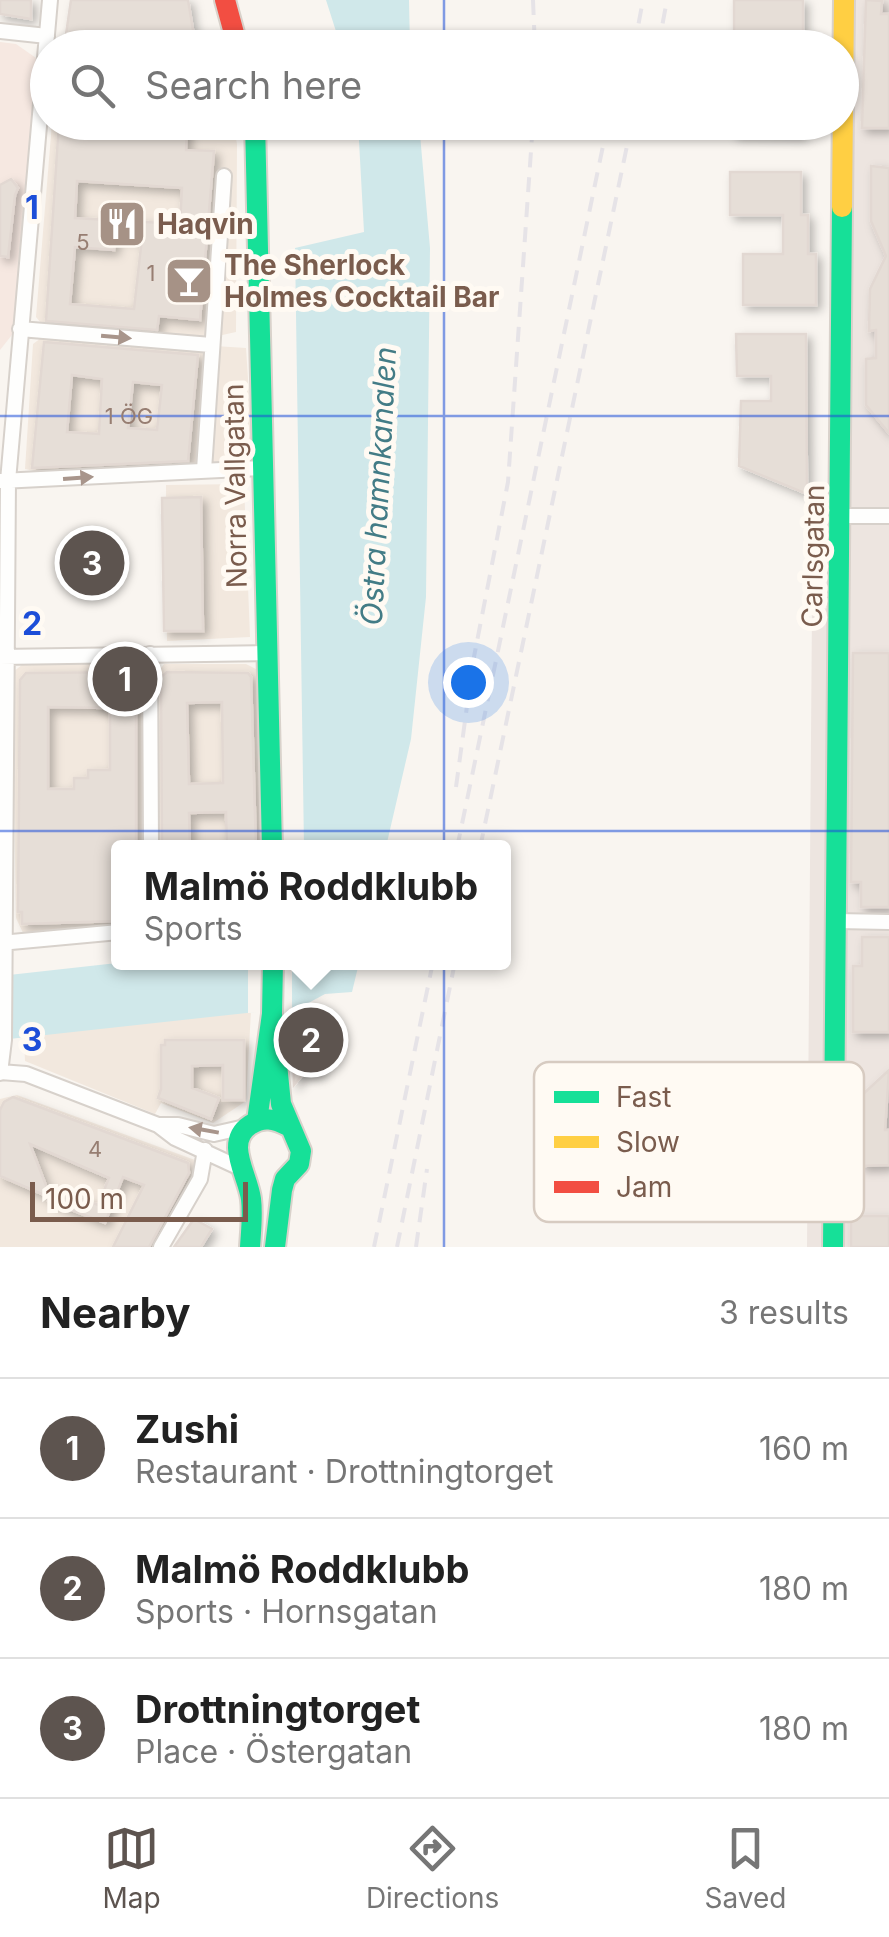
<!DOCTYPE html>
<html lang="en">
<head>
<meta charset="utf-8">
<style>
  :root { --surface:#fff; --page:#f6f6f6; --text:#222; --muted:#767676; --line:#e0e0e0; --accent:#5d544f }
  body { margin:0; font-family:Inter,sans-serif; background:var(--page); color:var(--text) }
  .scale { position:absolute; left:30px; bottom:25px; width:218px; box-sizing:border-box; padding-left:10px; border:5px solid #7a5c4d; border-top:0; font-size:28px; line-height:35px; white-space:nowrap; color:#7a5c4d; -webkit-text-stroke:8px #fffaf3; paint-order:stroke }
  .you { position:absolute; left:468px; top:682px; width:35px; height:35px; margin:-25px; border:8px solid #fff; border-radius:50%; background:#1a73e8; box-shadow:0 0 0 15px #1a73e833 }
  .badge { display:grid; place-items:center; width:65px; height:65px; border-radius:50%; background:var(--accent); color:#fff; font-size:32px; font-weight:700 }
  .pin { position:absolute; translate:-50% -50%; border:5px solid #fff; box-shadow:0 2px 10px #0006 }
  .popup { position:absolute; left:111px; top:840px; width:400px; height:130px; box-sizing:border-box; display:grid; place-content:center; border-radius:10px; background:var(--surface); filter:drop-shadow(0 2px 8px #0005); font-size:32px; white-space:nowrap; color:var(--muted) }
  .popup b { font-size:38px; color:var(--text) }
  .popup::after { content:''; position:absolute; left:50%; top:100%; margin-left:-20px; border:20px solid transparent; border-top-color:var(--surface) }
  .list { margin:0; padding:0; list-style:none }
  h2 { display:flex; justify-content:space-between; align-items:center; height:130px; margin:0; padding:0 40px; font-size:42px }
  h2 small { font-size:32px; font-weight:400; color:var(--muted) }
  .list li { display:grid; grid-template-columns:65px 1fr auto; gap:30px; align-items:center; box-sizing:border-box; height:140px; padding:0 40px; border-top:2px solid var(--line) }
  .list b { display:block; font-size:38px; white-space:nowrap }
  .list p { margin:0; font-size:32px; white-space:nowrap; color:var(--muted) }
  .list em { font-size:32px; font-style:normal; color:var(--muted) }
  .icon { flex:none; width:55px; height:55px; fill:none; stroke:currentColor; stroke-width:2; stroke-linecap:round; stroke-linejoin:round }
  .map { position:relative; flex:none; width:889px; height:1247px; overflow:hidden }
  .search { position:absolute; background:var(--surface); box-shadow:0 2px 8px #0004; left:30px; right:30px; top:30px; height:110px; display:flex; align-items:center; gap:25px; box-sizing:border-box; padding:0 35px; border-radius:55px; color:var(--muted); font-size:38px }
  .sheet { height:550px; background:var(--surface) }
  nav { display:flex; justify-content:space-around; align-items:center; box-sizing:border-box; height:140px; border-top:2px solid var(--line); background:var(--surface); font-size:28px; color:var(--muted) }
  nav a { display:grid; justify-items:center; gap:5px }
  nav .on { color:var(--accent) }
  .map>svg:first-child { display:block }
</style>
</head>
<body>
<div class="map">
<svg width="889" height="1247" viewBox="0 0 889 1247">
  <defs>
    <filter id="shadow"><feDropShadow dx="4.5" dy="4.5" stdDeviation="5" flood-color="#0004"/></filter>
  </defs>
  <rect width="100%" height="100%" fill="#f9f5f0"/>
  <path fill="#f2e8de" d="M52,123H233L237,144L236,332L204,339L45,328L36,317Z
    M45,335L246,348L253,454L233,465L44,473L25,469L33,344Z
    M244,484L250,637L167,641L166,485Z
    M29,659L136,660L146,672L144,847L119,848L118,929L23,933L16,918L12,673Z
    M164,664H246L260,671L264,847H156L155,676Z
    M251,1011L246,1101L213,1123L161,1103L155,1114L25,1061L24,1036Z
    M17,1095L195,1160V1173L155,1247H0V1099Z"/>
  <path fill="#f6e8e1" d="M0,42L16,44L36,58L15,331L0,350Z"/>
  <path fill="#ede5e0" d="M846,0H889V1247H807L812,609L834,608Z"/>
  <path fill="#d0e8ea" d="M326,0H409L410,47H341Z
    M358,123H419L430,248L426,597L411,739L386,847H304L295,248L364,232Z
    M126,962L359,963L352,992L325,994L301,1007L0,1040V976Z"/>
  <path fill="#f9f5f0" d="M248,963H292V1012L248,1013Z"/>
  <path fill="#e6ded7" stroke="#e2d8d2" stroke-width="2.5" fill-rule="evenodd" filter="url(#shadow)" d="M0,0H31V19L0,14Z
    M71,0H188L194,36L221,38L224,48H64Z
    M734,0H803V48H734Z
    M866,0L882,1L881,14H889V128H862Z
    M59,122H187L186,150L214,151L200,320L159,316L157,330L46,321ZM77,181L182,188L180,224L75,218ZM115,236L142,238L134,309L70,304L75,247L114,250Z
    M734,122H802V135L734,134Z
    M871,166L889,168V433L866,405V359L876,358V330L869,331L870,289L886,256L871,221Z
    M730,172H801V215H808V254H816V305H743V254H783V215H730Z
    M11,179L18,188L15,195L8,257L0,256V185Z
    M736,334H806L807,494L739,466L741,401H771V376H737Z
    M44,342L198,355L188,461L32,468ZM72,375L102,379L99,434L67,432ZM133,382L162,385L157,430L128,428Z
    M201,497L203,631H164L162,498Z
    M853,653H889V907H861V882H851Z
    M136,672V848H118V921L22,924V912H18L20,680L26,673ZM48,707L110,708V770H88V778H74V789H48Z
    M167,672L248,673L251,677L256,848H227L226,812L189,813L190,848H162L161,677ZM222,702L223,783L189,784L187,703Z
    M862,937H889V1032H853V966H862Z
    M292,1022H319L320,1073H304L294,1085Z
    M165,1040H244V1100H223V1065L192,1066V1088L219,1098L211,1119L158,1098L161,1089V1045H165Z
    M889,1070L885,1130H889V1165L861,1166L862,1095Z
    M13,1097L188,1163L189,1173L149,1247H113L144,1185L123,1177L105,1223L48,1201L49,1197L0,1176V1110L4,1102ZM30,1144L109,1178L98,1205L53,1188L50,1196Z
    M851,1216H889V1247H851Z
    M194,1219L212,1229L201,1247H174Z"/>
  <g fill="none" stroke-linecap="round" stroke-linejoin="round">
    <g stroke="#d7d1cb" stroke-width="18">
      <path id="street" d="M0,31L47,36
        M20,329L211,345
        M204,470L224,176
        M1,481L261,468
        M841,516H889
        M150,654L151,848
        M0,657L266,653
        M837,921L889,922
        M0,943L119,932
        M0,1072L26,1074L158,1125L175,1138L240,1168
        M0,1073L4,1040L8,481L50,0
        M159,1125H178L214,1134L245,1127
        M161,1247L200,1179L205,1150"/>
    </g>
    <g stroke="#d9d2cb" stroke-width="24">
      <path id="fast" d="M255,122L272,848
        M272,1014L281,1104L301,1151L299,1164L285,1179L282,1190L275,1247
        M257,1121L272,1014L273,962
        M250,1247C251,1231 253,1215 251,1199C248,1175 224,1142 250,1125C263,1116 275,1119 288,1126
        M833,1247L842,207"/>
    </g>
    <g stroke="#d9d2cb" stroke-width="24">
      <path id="slow" d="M842,207L844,0"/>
    </g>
    <g stroke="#d9d2cb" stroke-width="24">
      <path id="jam" d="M225,0L238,48"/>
    </g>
    <use href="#street" stroke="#fefefd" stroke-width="14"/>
    <use href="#fast" stroke="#16e098" stroke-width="20"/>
    <use href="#slow" stroke="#ffcf43" stroke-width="20"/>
    <use href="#jam" stroke="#f24e42" stroke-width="20"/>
    <path stroke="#e6e3e7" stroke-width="4" stroke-dasharray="15 10" stroke-linecap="butt" d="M533,0L535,48
      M634,48L643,0
      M658,48L667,0
      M456,787L473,662L508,482L533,122
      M457,848L608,122
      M480,848L632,122
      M374,1247L433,962
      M397,1247L455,962
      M416,1247L427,1169"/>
  </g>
  <defs><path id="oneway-solid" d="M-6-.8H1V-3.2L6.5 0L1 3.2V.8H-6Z" transform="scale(2.5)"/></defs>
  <g fill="#a8958b">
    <use href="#oneway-solid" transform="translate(116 337) rotate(5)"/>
    <use href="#oneway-solid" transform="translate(78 478) rotate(-4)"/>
    <use href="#oneway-solid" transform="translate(204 1130) rotate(-170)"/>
  </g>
  <path fill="none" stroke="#1d4ed8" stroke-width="2.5" stroke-opacity="0.55" d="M444,0V48M444,122V1247M0,416H889M0,831H889"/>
  <defs>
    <g id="restaurant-square" transform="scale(2.5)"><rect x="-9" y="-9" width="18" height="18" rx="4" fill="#a69286" stroke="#fffaf3"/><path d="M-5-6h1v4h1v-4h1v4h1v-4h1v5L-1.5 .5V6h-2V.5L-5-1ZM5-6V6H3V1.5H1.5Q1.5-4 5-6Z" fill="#fff"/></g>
    <g id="bar-square" transform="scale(2.5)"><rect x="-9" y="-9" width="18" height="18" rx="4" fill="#a69286" stroke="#fffaf3"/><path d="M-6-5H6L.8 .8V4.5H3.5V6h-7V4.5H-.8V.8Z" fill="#fff"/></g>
  </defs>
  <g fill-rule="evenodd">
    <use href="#restaurant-square" x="122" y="224"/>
    <use href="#bar-square" x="189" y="281"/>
  </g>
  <g text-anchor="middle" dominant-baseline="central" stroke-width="10" stroke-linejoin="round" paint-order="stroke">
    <g font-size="22" fill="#977e72">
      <text x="83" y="242">5</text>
      <text x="151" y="273">1</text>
      <text x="129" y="416">1 ÖG</text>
      <text x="95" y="1149">4</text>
    </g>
    <g font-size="28" font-weight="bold" fill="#7a5c4d" stroke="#fffaf3" text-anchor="start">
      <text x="157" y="224">Haqvin</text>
      <text x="224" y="265">The Sherlock<tspan x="224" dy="32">Holmes Cocktail Bar</tspan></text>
    </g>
    <g font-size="28" fill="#7a5c4d" stroke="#fffaf3">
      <text transform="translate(235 486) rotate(-91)">Norra Vallgatan</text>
      <text transform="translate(813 556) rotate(-89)">Carlsgatan</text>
    </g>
    <g font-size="30" font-style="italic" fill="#437c86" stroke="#fffaf3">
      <text transform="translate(378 486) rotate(-87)">Östra hamnkanalen</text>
    </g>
  </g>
  <rect x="534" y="1062" width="330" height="160" rx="15" fill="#fffaf3" stroke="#d7cbc1" stroke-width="2.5"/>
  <rect x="554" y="1091" width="45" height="12" fill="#16e098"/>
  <rect x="554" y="1136" width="45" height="12" fill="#ffcf43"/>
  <rect x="554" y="1181" width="45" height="12" fill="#f24e42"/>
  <g font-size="28" fill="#7a5c4d">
    <text x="616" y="1107">Fast</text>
    <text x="616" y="1152">Slow</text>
    <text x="616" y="1197">Jam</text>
  </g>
  <g font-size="32" text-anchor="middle" font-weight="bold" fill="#1d4ed8" stroke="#fffaf3" stroke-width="10" stroke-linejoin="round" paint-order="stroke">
    <text x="32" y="219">1</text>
    <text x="32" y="635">2</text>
    <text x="32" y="1051">3</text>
  </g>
</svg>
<div class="scale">100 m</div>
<div class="you"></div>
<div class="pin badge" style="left:125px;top:679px">1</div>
<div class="pin badge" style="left:311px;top:1040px">2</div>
<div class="popup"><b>Malmö Roddklubb</b>Sports</div>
<div class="pin badge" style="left:92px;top:563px">3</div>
<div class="search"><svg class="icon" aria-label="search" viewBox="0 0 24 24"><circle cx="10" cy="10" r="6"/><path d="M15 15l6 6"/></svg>Search here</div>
</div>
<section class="sheet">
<h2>Nearby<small>3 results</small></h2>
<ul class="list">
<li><span class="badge">1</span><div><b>Zushi</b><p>Restaurant · Drottningtorget</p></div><em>160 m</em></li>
<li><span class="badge">2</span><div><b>Malmö Roddklubb</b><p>Sports · Hornsgatan</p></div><em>180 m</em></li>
<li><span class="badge">3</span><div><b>Drottningtorget</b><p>Place · Östergatan</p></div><em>180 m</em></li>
</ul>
</section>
<nav>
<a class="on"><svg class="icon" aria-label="map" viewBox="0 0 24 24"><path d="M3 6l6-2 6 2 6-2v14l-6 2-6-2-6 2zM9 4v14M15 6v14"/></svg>Map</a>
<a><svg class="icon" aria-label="directions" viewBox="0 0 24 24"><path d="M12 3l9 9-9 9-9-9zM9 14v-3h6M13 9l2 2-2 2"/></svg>Directions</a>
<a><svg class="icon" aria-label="saved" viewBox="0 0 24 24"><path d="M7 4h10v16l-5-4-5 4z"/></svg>Saved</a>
</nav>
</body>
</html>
